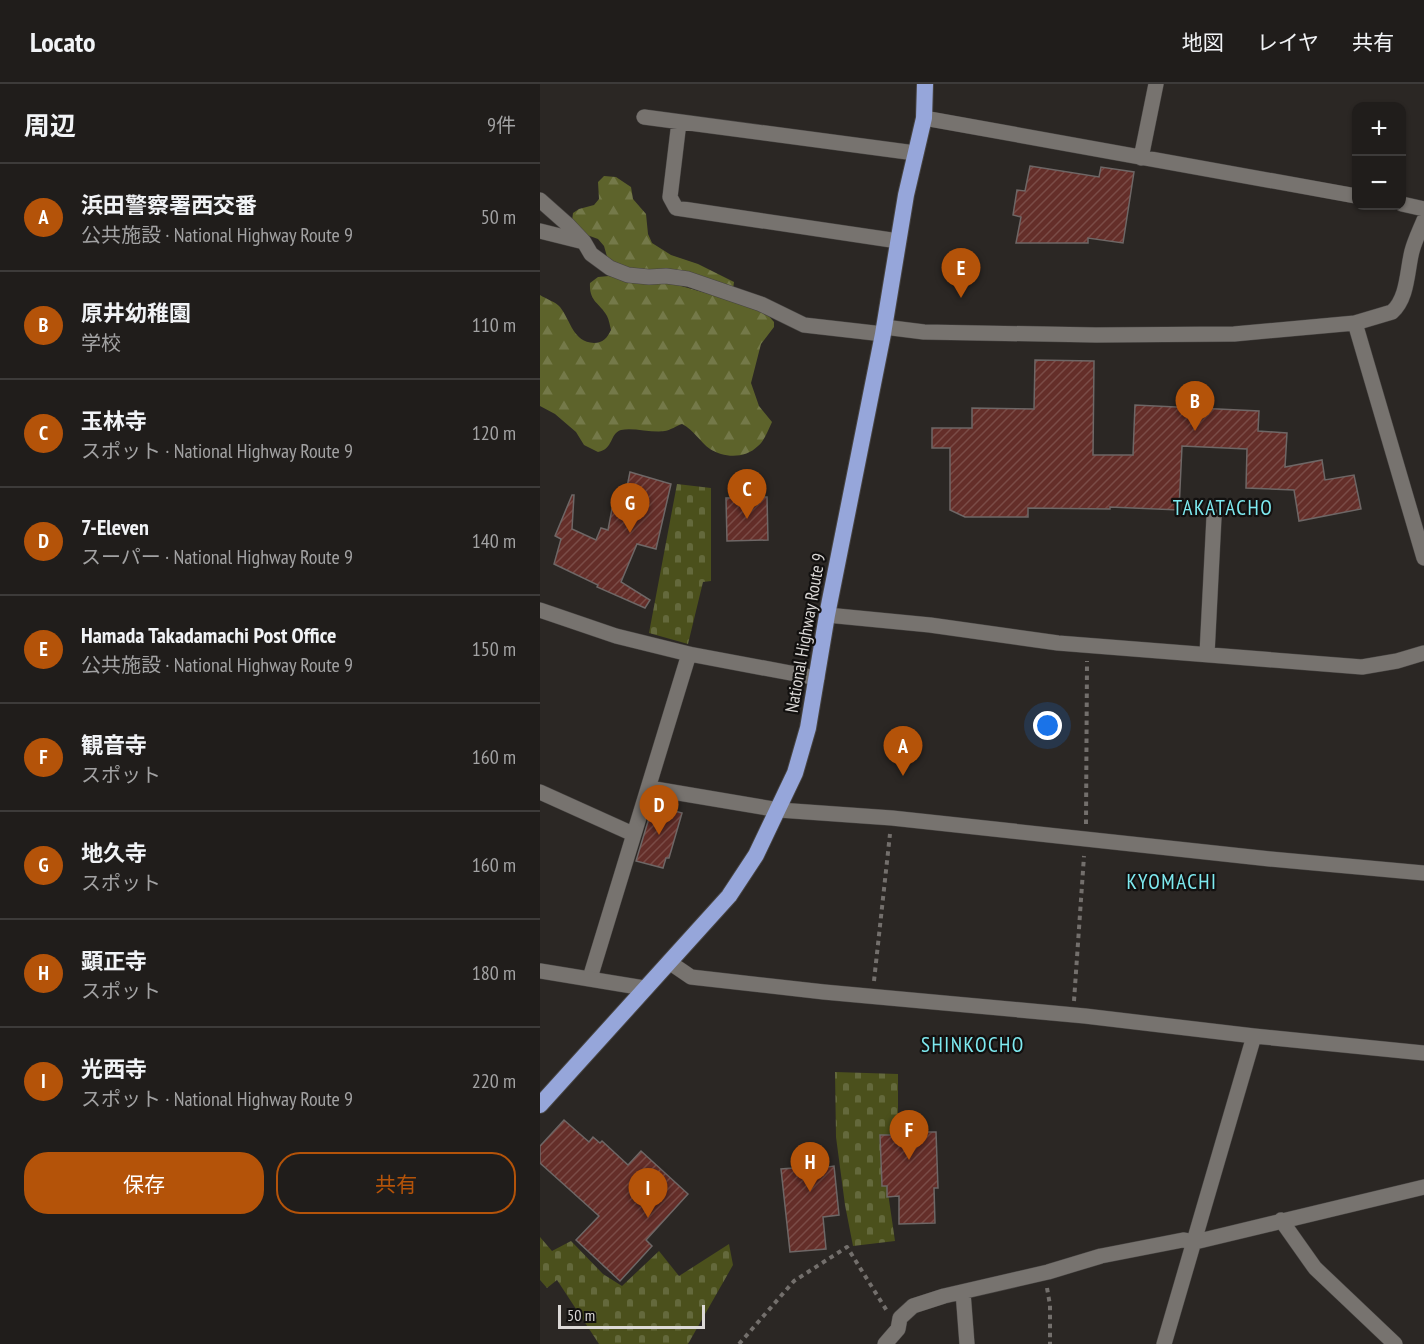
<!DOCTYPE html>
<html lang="ja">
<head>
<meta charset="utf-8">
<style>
  :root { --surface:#201d1b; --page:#2d2a28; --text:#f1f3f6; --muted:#a2a2a3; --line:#3d3b3a; --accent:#b45309 }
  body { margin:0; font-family:"PT Sans Narrow","Noto Sans JP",sans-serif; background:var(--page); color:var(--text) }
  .controls { position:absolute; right:18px; top:18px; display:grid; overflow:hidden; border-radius:12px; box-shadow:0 2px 4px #0004 }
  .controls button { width:54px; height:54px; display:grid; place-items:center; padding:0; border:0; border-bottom:2px solid var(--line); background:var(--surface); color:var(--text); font:30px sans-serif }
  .scale { position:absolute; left:18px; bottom:15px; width:147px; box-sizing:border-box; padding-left:6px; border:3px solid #dcd9d7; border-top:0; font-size:16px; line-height:21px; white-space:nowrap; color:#dcd9d7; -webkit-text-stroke:4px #12100f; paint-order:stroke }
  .you { position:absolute; left:508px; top:642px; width:21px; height:21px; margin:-15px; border:4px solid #fff; border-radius:50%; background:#1a73e8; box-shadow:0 0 0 9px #1a73e833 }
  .badge { display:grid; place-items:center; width:39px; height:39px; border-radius:50%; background:var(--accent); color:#fff; font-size:20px; font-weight:700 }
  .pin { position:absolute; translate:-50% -50px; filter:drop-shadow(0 2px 3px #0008) }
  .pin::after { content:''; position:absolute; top:32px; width:21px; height:18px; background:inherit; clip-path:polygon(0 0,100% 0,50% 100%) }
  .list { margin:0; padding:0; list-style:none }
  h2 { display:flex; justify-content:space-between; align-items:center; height:78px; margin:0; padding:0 24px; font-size:26px }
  h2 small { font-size:20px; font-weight:400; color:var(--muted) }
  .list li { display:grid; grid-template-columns:39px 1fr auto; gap:18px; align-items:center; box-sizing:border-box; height:108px; padding:0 24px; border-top:2px solid var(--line) }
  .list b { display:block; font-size:22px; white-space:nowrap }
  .list p { margin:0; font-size:20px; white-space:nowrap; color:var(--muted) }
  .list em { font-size:20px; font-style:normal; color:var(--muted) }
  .actions { display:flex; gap:12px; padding:18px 24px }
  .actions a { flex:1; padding:14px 0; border:2px solid var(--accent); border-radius:24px; text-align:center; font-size:21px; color:var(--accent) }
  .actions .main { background:var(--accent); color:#fff }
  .map { position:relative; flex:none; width:884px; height:1260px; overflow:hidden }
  header { display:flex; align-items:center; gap:36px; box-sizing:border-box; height:84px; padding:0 30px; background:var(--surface); border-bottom:2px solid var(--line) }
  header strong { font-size:28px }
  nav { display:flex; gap:33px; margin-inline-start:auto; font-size:21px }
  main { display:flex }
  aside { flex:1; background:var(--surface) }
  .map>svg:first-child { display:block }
</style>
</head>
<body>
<header>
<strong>Locato</strong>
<nav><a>地図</a><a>レイヤ</a><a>共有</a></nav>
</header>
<main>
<aside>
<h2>周辺<small>9件</small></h2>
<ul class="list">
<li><span class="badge">A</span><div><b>浜田警察署西交番</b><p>公共施設 · National Highway Route 9</p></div><em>50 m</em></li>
<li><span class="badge">B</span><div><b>原井幼稚園</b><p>学校</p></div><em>110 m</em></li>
<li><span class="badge">C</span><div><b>玉林寺</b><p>スポット · National Highway Route 9</p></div><em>120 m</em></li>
<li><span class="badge">D</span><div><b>7-Eleven</b><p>スーパー · National Highway Route 9</p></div><em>140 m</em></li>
<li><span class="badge">E</span><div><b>Hamada Takadamachi Post Office</b><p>公共施設 · National Highway Route 9</p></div><em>150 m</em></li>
<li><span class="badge">F</span><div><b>観音寺</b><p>スポット</p></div><em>160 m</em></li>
<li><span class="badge">G</span><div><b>地久寺</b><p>スポット</p></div><em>160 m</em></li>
<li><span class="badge">H</span><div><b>顕正寺</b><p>スポット</p></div><em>180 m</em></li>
<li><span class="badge">I</span><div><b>光西寺</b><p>スポット · National Highway Route 9</p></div><em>220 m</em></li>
</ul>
<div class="actions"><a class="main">保存</a><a>共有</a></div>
</aside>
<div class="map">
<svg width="884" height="1260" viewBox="0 0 884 1260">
  <defs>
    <pattern id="forest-firs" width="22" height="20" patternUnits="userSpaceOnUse" patternTransform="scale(1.5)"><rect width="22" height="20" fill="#5d632b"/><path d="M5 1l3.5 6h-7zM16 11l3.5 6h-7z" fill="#747949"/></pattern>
    <pattern id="cemetery-stones" width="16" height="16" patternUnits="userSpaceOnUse" patternTransform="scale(1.5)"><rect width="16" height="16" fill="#4b501c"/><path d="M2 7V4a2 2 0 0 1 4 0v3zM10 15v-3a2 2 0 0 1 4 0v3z" fill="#64693c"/></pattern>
    <pattern id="building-hatch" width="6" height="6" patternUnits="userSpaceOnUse" patternTransform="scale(1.5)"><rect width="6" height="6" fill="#642e29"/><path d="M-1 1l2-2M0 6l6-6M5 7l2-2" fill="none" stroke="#7a4c47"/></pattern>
  </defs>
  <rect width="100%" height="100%" fill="#2b2724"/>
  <path fill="url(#forest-firs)" d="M64,92L76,93L91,103L93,115L106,130L108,150L112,159L131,171L158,180L194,198L193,205L101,188L68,176L64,162L58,155L47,151L32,137L33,129L39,125L54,121L59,115L58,98Z
    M69,192L84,196H120L180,213L227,230L234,238V243L221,260L211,299L219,322L232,338C228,346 225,356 218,362C205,375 184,374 170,365C160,358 154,346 142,340C136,342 131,346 125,347C112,349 92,343 81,346C69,350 74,365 58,368L44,361L36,348L15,330L0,322V211C6,215 16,218 20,223C31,237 33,258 54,259C63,259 67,254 71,246C70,242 69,236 67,232C59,218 49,218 50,199L58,193Z"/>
  <path fill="url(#cemetery-stones)" d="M137,400L171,404V497L163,498L148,560L109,549Z
    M295,988L358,990V1051H340L342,1101L347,1102L355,1157L313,1162L305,1121L296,1053Z
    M0,1153L12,1167L31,1157L63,1190L82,1202L119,1167L139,1192L189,1160L193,1181L148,1260H59L17,1196L7,1204L0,1196Z"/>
  <path fill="url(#building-hatch)" stroke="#6e6766" stroke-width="1.5" d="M490,82L559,93L561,83L594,88L583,159L548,154V159H476L481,133L473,131L477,106L485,107Z
    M495,276L554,277L553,371H593L595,321L719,327L718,347L747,349L745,383L782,376L785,396L814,391L821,425L759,437L754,406L706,404L707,365L642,362L639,426L570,423V425L488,424V433H425L410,426V364H392V344H432V324L494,325Z
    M90,388L131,400L116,465L97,460L81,498L110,516L105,524L57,503L58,501L14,480L21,455L15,452L32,411H34L32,445L56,456L61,444L68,446L72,425L82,428Z
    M227,413L228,456L187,457L186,414Z
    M113,721L142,729L129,774H126L123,784L96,777Z
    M24,1036L49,1058L53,1053L60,1059L62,1057L88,1081L101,1067L148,1110L106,1156L112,1162L80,1197L36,1156L59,1132L0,1079V1062Z
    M377,1042V1048H396L398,1104H394L395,1139L359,1140V1112L347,1113V1102H342L340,1051H358L357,1043Z
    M274,1074L275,1078L287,1077L288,1083L294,1082L299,1131L283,1133L286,1165L250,1168L241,1085L253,1084L252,1076Z"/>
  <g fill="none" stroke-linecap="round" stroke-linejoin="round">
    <g stroke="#474442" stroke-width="16">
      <path id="minor" d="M104,33L375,69
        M384,34L816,112
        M139,38L130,113L136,124L358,157
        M601,74L616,0
        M0,116L27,140L44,158L51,170L70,184L88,191L109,193L126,192L148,195L221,220L264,241L343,250
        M862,120L884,125
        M0,147L44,158
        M815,239L884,474
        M344,243L384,248L556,251L694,250L815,239L852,228C868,214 867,186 872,167C875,156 880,146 884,136
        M0,526L76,552L149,570L277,594
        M287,531L390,541L518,559L822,583L857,577L884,569
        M667,570L674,433
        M109,704L239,726L352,734L730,775L884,789
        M0,708L93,750
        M129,878L151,893L284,908L545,932L714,952L884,969
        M50,894L149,570
        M741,1136L775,1184L855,1260
        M423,1208L427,1260
        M345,1260L358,1245L360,1234L373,1222L404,1212L508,1188L561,1172L643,1156L655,1158L884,1103
        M624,1260L714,952"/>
    </g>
    <g stroke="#474442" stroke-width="16">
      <path id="secondary" d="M0,887L104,904"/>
    </g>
    <g stroke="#474442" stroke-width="18">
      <path id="trunk" d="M0,1021L189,812L216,771L255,689L268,644L287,531L343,250L366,111L384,34L385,0"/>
    </g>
    <path stroke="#736f6c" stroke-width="4" stroke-dasharray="4.5 4.5" stroke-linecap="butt" d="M546,740L547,577
      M334,897L350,750
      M534,917L544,772
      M507,1204L510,1221V1260
      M199,1260L254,1197L307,1163L347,1227"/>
    <use href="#minor" stroke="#77736f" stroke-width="15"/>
    <use href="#secondary" stroke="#77736f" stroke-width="15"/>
    <use href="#trunk" stroke="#96a6da" stroke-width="16"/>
  </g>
  <g text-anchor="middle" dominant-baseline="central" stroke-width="4.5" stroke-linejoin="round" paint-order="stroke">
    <g font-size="18" fill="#dcd9d7" stroke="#12100f">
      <text transform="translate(265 549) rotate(-80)">National Highway Route 9</text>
    </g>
    <g font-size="21" letter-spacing="1.5" fill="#7eeaf0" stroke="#12100f">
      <text x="683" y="423">TAKATACHO</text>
      <text x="632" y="797">KYOMACHI</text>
      <text x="433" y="960">SHINKOCHO</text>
    </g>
  </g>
</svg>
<div class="controls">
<button>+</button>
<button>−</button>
</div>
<div class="scale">50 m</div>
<div class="you"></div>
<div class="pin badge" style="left:363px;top:692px">A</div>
<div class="pin badge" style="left:655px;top:347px">B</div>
<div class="pin badge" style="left:207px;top:435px">C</div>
<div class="pin badge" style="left:119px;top:751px">D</div>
<div class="pin badge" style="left:421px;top:214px">E</div>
<div class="pin badge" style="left:369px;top:1076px">F</div>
<div class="pin badge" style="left:90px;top:449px">G</div>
<div class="pin badge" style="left:270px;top:1108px">H</div>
<div class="pin badge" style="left:108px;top:1134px">I</div>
</div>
</main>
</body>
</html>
